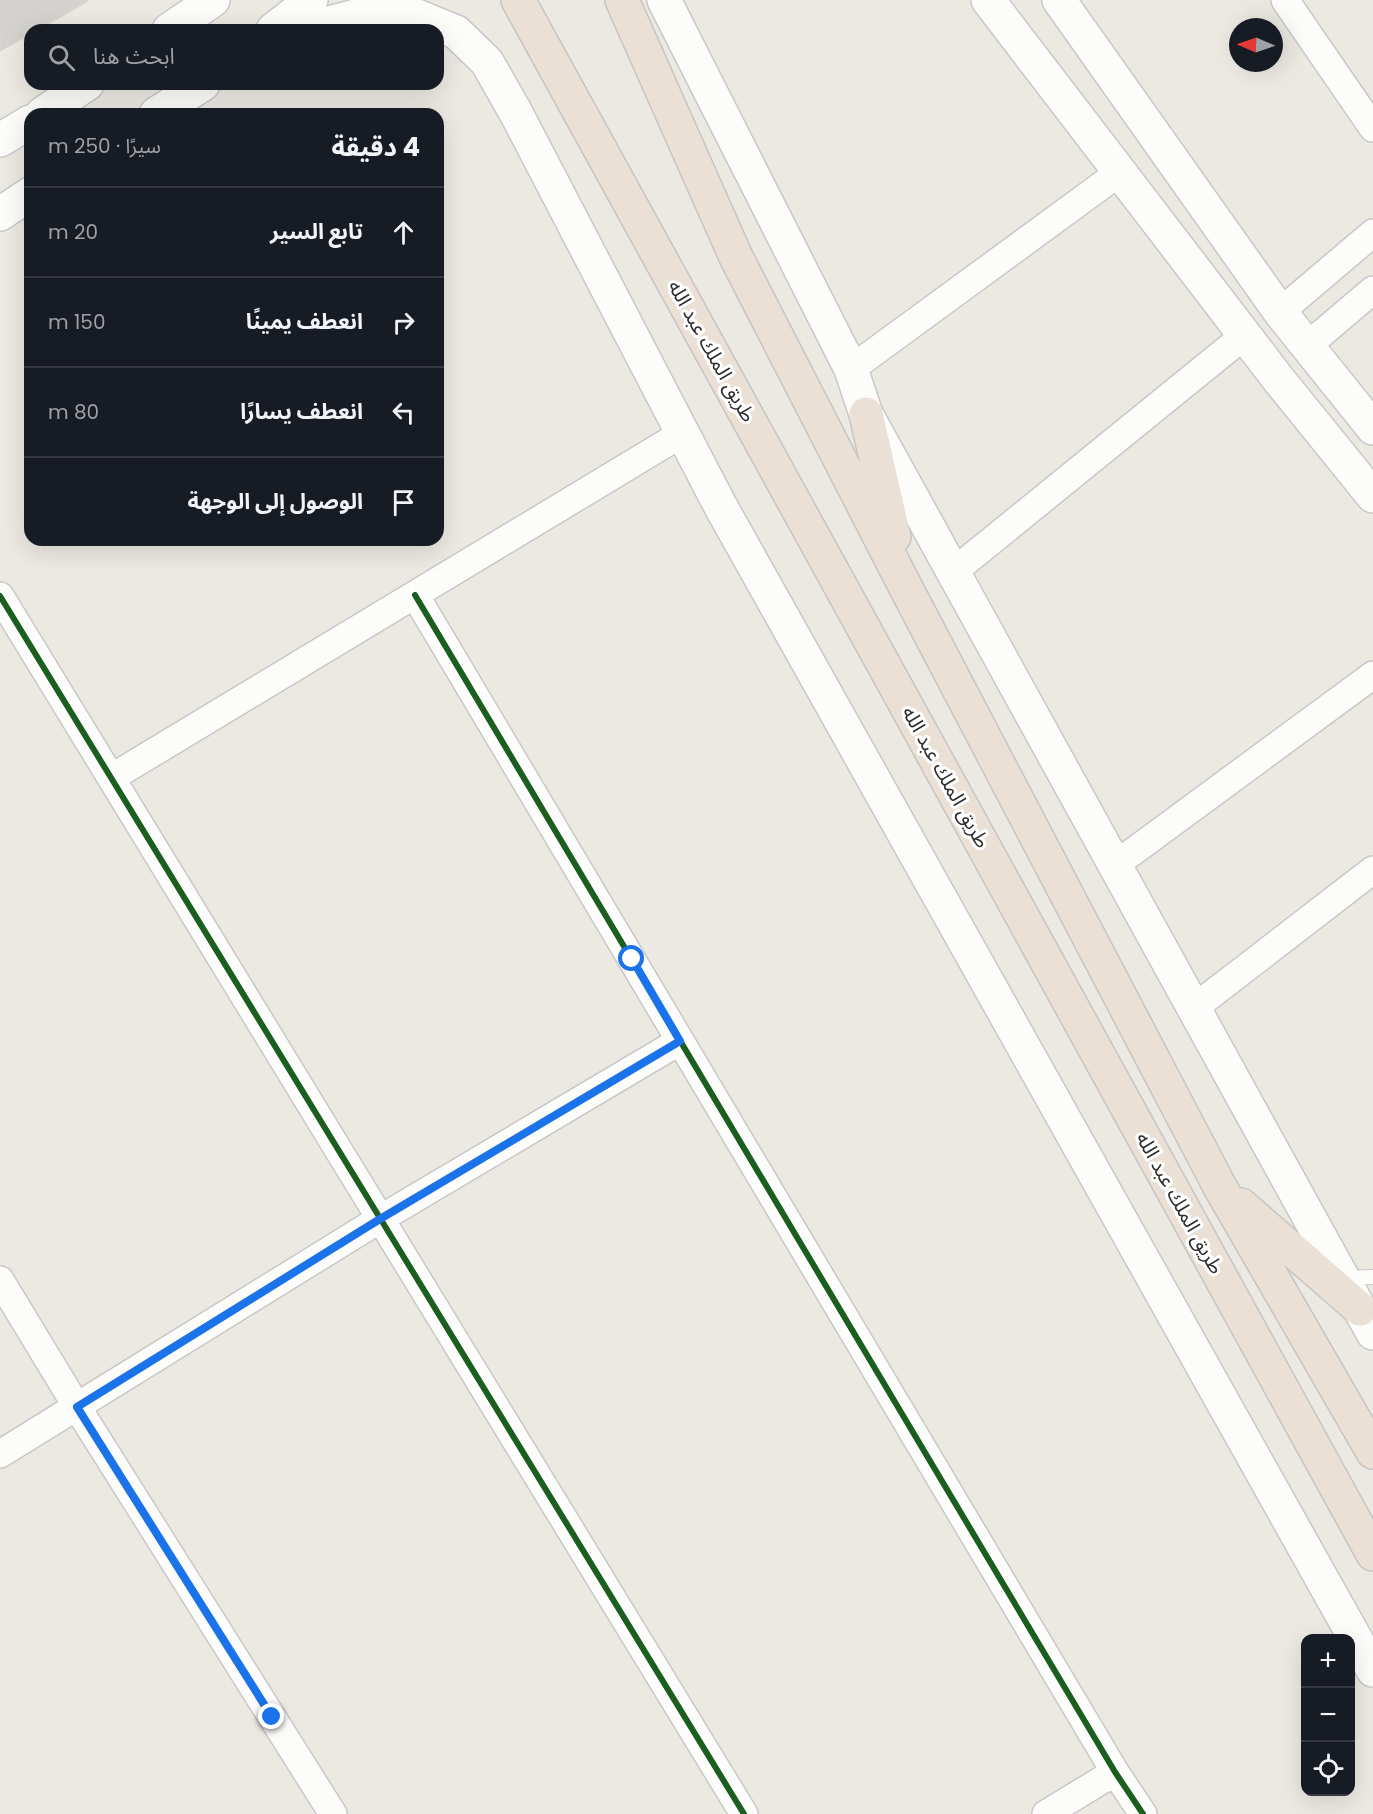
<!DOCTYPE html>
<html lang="ar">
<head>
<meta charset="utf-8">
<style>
  :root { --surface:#171b24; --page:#20242c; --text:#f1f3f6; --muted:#9ea1a6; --line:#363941 }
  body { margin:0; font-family:Poppins,"Noto Sans Arabic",sans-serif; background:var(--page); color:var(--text); direction:rtl }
  .controls { position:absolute; right:18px; bottom:18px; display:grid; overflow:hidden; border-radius:12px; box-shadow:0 6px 24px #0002 }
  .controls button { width:54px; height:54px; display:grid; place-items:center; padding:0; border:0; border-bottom:2px solid var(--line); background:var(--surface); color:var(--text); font:30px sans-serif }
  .compass { position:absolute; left:1229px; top:18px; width:54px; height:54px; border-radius:50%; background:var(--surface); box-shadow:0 6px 24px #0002; rotate:272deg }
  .stop { position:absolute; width:18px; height:18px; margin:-14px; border:4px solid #1a73e8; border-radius:50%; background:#fff }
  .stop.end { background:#1a73e8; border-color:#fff; box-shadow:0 2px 6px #0008 }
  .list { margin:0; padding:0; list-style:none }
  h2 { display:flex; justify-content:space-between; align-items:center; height:78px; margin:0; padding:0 24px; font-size:26px }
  h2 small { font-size:20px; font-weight:400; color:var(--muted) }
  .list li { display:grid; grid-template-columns:39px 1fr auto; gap:18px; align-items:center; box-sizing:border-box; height:90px; padding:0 24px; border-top:2px solid var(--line) }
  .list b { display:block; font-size:22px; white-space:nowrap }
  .list em { font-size:20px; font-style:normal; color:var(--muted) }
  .icon { flex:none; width:33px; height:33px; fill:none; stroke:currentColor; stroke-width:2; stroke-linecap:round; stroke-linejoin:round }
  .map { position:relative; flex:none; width:1373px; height:1814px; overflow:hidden; direction:ltr }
  .search { position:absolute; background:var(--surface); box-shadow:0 6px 24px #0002; left:24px; top:24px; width:420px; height:66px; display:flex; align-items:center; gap:15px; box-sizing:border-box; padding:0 21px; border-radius:18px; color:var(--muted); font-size:22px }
  .panel { position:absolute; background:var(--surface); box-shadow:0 6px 24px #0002; left:24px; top:108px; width:420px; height:438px; border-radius:18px; direction:rtl }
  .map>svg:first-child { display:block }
</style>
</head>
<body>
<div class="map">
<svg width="1373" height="1814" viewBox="0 0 1373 1814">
  <rect width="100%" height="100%" fill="#ece9e3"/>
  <path fill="#d4d2ce" stroke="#d7d5cf" stroke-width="1.5" d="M0,0H87L88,1L37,30H30V34L0,51Z"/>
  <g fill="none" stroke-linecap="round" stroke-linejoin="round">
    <g stroke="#c9c8c8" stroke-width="16">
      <path id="lane" d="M1345,1278L1373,1277"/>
    </g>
    <g stroke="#c9c8c8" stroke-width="30">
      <path id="street" d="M1285,0L1373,128
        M1280,312L1373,233
        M1307,346L1373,290
        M851,369L1120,172
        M953,572L1245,335
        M415,595L1115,1772L1143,1814
        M0,596L744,1814
        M111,778L683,433
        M1115,865L1373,675
        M1194,1008L1373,870
        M0,1280L77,1407L333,1814
        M0,1454L380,1219L680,1041
        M1046,1814L1115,1772"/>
    </g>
    <g stroke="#c9c8c8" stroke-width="36">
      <path id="secondary" d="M664,0L851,369L866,414L1373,1333
        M988,0L1279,380L1373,496
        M1059,0L1280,312L1373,428
        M169,30L213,0
        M273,30L311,0
        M317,30L333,22L375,11L417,16L456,32L487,62L516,113L721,507L1373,1670
        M42,114L87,84
        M156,114L203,84
        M0,140L30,122
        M0,214L30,194"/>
    </g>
    <g stroke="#c6c5c3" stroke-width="36">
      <path id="highway" d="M518,0L1373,1554
        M622,0L736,257L905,586L1220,1187L1373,1452
        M866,414L894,537
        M1241,1205L1360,1309"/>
    </g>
    <use href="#lane" stroke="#fcfcfb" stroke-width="14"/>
    <use href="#street" stroke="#fcfcfb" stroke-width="27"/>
    <use href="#secondary" stroke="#fcfcfb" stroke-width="33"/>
    <use href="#highway" stroke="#eae0d5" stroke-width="33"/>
    <g stroke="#fff" stroke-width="10">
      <path id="cycleway" d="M415,595L1115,1772L1143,1814
        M0,596L744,1814"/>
    </g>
    <use href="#cycleway" stroke="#1b5e20" stroke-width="6"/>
  </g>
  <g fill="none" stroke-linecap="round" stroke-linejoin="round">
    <path stroke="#1a73e8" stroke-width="8" d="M272,1717L77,1407L380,1219L680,1041L632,959"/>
  </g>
  <g text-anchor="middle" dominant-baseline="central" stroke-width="6" stroke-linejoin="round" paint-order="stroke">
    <g font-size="20" fill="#2d2d2d" stroke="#fff">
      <text transform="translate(712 351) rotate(61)">طريق الملك عبد الله</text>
      <text transform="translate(946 777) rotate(61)">طريق الملك عبد الله</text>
      <text transform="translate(1180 1203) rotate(61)">طريق الملك عبد الله</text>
    </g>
  </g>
</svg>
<div class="controls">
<button>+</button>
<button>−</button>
<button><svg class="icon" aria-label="locate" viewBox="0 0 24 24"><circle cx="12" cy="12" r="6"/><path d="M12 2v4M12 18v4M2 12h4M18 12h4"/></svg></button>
</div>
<svg class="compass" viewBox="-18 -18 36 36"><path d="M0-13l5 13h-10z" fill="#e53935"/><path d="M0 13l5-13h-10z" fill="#9ea1a6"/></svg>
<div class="stop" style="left:632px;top:959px"></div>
<div class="stop end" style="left:272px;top:1717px"></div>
<div class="search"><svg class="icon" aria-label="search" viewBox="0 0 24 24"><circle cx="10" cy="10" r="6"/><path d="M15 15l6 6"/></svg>ابحث هنا</div>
<section class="panel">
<h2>4 دقيقة<small>سيرًا · 250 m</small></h2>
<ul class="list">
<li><svg class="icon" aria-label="ahead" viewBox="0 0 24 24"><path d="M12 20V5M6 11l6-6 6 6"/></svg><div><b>تابع السير</b></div><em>20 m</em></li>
<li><svg class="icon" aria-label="right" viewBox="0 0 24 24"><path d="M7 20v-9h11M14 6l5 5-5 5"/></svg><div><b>انعطف يمينًا</b></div><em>150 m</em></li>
<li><svg class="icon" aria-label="left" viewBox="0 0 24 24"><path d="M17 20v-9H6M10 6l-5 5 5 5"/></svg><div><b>انعطف يسارًا</b></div><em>80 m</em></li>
<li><svg class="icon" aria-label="arrive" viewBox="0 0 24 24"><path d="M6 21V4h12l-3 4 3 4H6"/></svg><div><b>الوصول إلى الوجهة</b></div></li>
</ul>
</section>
</div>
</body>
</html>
